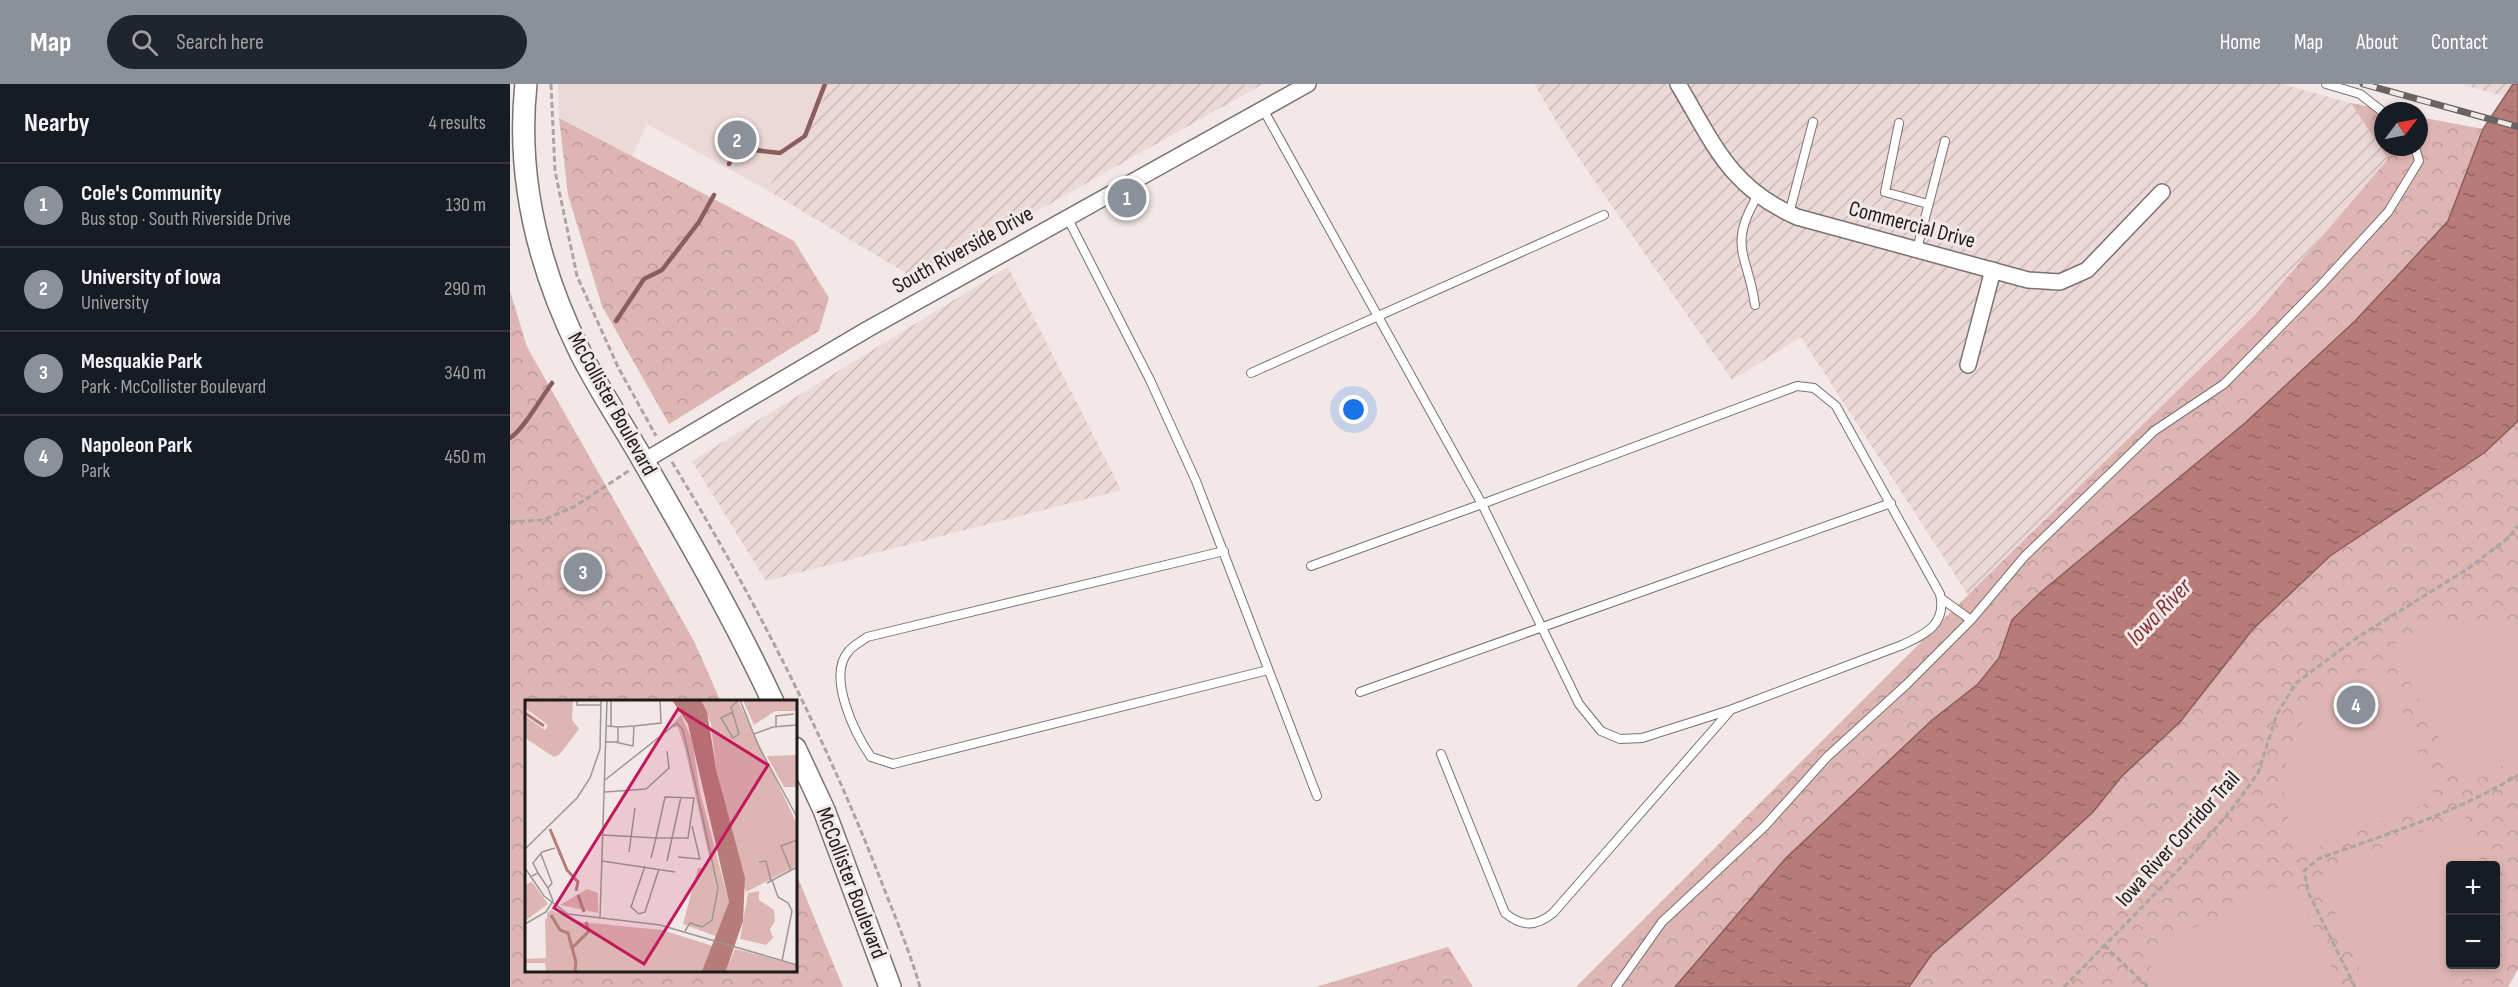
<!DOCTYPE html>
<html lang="en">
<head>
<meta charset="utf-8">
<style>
  :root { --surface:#171b24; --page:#20242c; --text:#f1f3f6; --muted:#9ea1a6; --line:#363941; --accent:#8c9099 }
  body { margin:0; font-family:"Sofia Sans Condensed",sans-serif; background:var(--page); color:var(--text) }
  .controls { position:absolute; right:18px; bottom:18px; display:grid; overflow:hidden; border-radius:6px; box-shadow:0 3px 9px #0003 }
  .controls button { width:54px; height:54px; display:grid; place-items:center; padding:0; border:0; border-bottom:2px solid var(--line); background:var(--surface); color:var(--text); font:30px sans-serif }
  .compass { position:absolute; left:1864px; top:18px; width:54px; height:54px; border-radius:50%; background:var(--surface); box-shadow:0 3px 9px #0003; rotate:58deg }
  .you { position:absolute; left:844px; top:326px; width:21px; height:21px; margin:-15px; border:4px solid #fff; border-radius:50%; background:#1a73e8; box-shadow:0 0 0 9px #1a73e833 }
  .badge { display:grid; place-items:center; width:39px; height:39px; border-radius:50%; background:var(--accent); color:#fff; font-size:20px; font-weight:700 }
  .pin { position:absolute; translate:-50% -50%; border:3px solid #fff; box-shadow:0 2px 6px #0006 }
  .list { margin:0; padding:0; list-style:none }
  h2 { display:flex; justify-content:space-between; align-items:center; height:78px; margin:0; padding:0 24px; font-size:26px }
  h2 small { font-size:20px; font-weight:400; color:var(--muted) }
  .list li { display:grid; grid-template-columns:39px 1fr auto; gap:18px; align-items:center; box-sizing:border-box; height:84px; padding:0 24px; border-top:2px solid var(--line) }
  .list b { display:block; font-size:22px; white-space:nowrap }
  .list p { margin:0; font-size:20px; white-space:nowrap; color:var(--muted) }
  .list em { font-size:20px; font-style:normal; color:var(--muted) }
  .icon { flex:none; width:33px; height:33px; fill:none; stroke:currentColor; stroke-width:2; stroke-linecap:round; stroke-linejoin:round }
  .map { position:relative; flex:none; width:2008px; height:903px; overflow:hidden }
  header { display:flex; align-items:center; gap:36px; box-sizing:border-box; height:84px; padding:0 30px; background:var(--accent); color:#fff }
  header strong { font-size:28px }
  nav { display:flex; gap:33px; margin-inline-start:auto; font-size:21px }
  .search { width:420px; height:54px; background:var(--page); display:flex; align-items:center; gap:15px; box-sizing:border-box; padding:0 21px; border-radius:33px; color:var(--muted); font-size:22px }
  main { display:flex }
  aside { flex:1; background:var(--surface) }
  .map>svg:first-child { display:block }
</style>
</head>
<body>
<header>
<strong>Map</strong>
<div class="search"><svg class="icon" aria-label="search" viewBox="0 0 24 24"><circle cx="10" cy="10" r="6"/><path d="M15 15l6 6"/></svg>Search here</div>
<nav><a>Home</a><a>Map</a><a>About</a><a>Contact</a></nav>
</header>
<main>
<aside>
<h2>Nearby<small>4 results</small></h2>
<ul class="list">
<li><span class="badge">1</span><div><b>Cole's Community</b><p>Bus stop · South Riverside Drive</p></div><em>130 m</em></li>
<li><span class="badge">2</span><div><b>University of Iowa</b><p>University</p></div><em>290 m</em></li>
<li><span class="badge">3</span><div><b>Mesquakie Park</b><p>Park · McCollister Boulevard</p></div><em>340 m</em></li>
<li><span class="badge">4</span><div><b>Napoleon Park</b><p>Park</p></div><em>450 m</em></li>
</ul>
</aside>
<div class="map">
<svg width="2008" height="903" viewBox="0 0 2008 903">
  <defs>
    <pattern id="industrial-furrows" width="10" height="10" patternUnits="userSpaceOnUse" patternTransform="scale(1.5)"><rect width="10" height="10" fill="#ecd8d7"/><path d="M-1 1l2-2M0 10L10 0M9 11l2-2" fill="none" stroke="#cab9b8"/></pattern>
    <pattern id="park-crowns" width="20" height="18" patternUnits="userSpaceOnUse" patternTransform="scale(1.5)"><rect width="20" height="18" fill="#ddb5b2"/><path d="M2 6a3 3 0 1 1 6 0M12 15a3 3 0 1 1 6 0" fill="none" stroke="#bd9b98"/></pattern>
    <pattern id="water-ripples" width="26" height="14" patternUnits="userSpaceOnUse" patternTransform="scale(1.5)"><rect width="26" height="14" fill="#b77b78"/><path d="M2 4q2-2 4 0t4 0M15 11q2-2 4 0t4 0" fill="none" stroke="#946462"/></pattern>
  </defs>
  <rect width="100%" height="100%" fill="#f2e8e7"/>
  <path fill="#ecd8d7" d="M48,0H323L257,106L137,40L122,72L49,34Z"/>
  <path fill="url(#industrial-furrows)" d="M323,0H753L406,195L257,106Z
    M1024,0H1771L1841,19L1878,75L1745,231L1458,511L1291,253L1222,296L1064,67Z
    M1950,0H2003L1997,13Z
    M498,183L611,406L256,497L182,377Z"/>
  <path fill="url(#park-crowns)" fill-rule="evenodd" d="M1841,19L1880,27H1873V63H1909V33L1973,45L1938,137L1844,238L1735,339L1531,508L1503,536L1489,574L1468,600L1421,637L1276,774L1165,903H1066L1458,511L1745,231L1878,75Z
    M49,34L284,157L319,214L309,247L159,340L92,222L58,111Z
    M0,207L17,263L184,557L211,618H16V886H285V787L333,903H0Z
    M2008,337V885L1998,903H1399L1422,870L1531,776L1583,728L1612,692L1670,638L1743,545L1820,472L1974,369ZM1940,782H1986V880H1940Z
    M938,863L963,903H806Z"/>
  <path fill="#ddb5b2" d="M1941,537L2002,540L2008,543V673L1954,703L1882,563L1893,552Z
    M1873,577L1926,715L1790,770C1785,751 1774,727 1774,708C1773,640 1816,603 1873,577Z
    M1954,729L1968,762L1970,781L1940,782V880L1955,881L1930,903H1858L1809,792Z
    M1781,797L1831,903H1654L1646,894L1635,867Z"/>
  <path fill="url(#water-ripples)" stroke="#895e5c" stroke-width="1.5" d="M2003,0H2008V337L1974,369L1820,472L1743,545L1670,638L1612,692L1583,728L1531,776L1422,870L1399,903H1165L1276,774L1421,637L1468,600L1489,574L1502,536L1531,508L1735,339L1844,238L1891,188L1938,137L1973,45Z"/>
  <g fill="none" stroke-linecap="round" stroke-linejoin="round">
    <path stroke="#895e5c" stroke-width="4.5" d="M219,80L227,64L270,69L295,52L315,0
      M106,237L134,195L152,186L189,138L204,111
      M0,354C13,346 31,314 42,299"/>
    <g stroke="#7a7171" stroke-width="10">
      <path id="lane" d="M1816,0L1850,10L1873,28
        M753,25L972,420L1287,302L1304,304L1326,322L1430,510C1437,540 1416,550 1392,561L1220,626L1132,654L1110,655L1091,647L1069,620L972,420L801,482
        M1389,39L1375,108L1418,120
        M1279,130L1303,38
        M557,133L640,296L686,397L807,712
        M1407,165L1435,57
        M1245,221C1238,170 1217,163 1248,111
        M741,289L1094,131
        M714,467L357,553C351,558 342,562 338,568C317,593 345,650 361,673L383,680L758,586
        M1461,536L1514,473L1644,347L1714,300L1810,202L1878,128L1909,77L1905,63
        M850,608L1381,419
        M931,670L995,829C1012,843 1026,843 1043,829L1219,628
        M1106,903L1152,838L1255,742L1317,673L1397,600L1461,536L1432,515"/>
    </g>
    <g stroke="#7a7171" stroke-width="18">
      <path id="street" d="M1168,0C1204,60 1219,103 1287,133L1518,196L1550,198L1577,186L1652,108
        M1458,281L1483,186
        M134,377L358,245L798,0"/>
    </g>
    <g stroke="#7a7171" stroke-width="24">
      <path id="secondary" d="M16,0C6,93 29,185 70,268C89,306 113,341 134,378C179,456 225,536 263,618
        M285,664L314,726L380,903"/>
    </g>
    <path stroke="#aba4a3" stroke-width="3" stroke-dasharray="6 3" stroke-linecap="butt" d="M41,0L45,87L67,192L108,283L146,352
      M162,378C241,508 310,643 366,784C381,823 398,862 410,903
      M0,438L33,436L64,423L120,386
      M1594,861L1638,903
      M1554,903L1679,775L1722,725L1748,689L1767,630L1786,599L1848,553L1959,484L1998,454L2008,442
      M1845,903L1799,810L1794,787L1808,775C1876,750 1946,729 2008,691"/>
    <use href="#lane" stroke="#fff" stroke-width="8"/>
    <use href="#street" stroke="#fff" stroke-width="15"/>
    <use href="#secondary" stroke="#fff" stroke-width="21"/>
    <g stroke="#696463" stroke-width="7">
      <path id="rail" d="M1853,0L2008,43"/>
    </g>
    <use href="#rail" stroke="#f2e8e7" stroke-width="4.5" stroke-dasharray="14" stroke-linecap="butt"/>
  </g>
  <g text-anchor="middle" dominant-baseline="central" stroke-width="6" stroke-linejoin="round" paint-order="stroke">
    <g font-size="22" fill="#1e1b1a" stroke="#f2e8e7">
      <text transform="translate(1402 141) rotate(15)">Commercial Drive</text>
      <text transform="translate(453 166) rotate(-29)">South Riverside Drive</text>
      <text transform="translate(102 320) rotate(61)">McCollister Boulevard</text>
      <text transform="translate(1668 755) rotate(-48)">Iowa River Corridor Trail</text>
      <text transform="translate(341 799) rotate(69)">McCollister Boulevard</text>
    </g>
    <g font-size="24" font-style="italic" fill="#7f3333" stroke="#f2e8e7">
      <text transform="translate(1649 528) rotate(-46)">Iowa River</text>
    </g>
  </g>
  <g transform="translate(15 616)">
    <rect width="272" height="272" fill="#f2e8e7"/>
    <path d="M0,0H48L47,20L54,29L35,54L29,57L0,38V16L20,30L23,25L0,8Z" fill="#ddb5b2"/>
    <path d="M218,0H271V11H250L229,25ZM271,55V87H259L242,56ZM234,191V200L249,210L250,221L245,229L248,238L241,245L215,239L223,193ZM20,218L23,220L44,271H21L20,263H0V259L21,258Z" fill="#ddb5b2"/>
    <path d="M176,0H213L271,122V166L221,192L191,69L186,24ZM156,15L167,40L175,92L204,202L193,237L158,224L173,168H180L185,161L160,49L153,27H145ZM7,182L23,204L0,221L1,184ZM62,189L73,193V213L35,205ZM26,210L56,222L137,230L191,247L179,271H36V259H22V213ZM210,249L271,265V271H201Z" fill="#ddb5b2"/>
    <path d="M220,39V58L201,56L207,43ZM202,58L219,61L216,78L205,73ZM222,59L237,68L238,80L220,78ZM218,81L237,83L232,96L216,100ZM242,98L257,108L241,118L231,102ZM228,103L238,119L222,129L219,114ZM258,110L262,123L252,136L242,120ZM239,121L249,138L232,140L223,131Z" fill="#ddb5b2"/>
    <path d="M147,0H176L182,12L191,69L220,178L218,221L201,271H177L204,202L163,24Z" fill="#b77b78"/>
    <path fill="none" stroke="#b77b78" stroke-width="3" d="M0,13L19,26M25,129L42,170L53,182L51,191M53,195L59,212M26,215L35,230L43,233L51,262L50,271M47,248L64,231L61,222"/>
    <path fill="none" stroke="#9d9695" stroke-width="1.5" d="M52,0V5H76M215,0L234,47L272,117M208,12L196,18L208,38L214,34L206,7L214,0M86,26V0M109,26L136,23L135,0M251,27V16L269,14M229,34L248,27L271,25M81,42H93V27L82,26M90,42L108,46L109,26L93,27M80,80L152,23L158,30L173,96M80,92L121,89L144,68L142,51M78,135L131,138L140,97L169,98L163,138H131L126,158M0,149L52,98L65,78L75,49L76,0M104,152L110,108M153,157L175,159L167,126M77,161L150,172M142,161L156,97M234,162L241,161L246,181M120,166L106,207L114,214L120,212L134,169M0,168L19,196L43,214L135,225L272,265M266,170L256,146L272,140M13,173L23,188M7,176L13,173L8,163L17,152L30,148M247,180L253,197L263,203L267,211L257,261M242,183L272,167M75,218L82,0M0,224L21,212L28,201L23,188L27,183L16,154M160,231L165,223L177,227L187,220L193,188L173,97"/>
    <path fill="#c2185b" fill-opacity="0.15" stroke="#c2185b" stroke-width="3" d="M153,9L243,65L119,264L29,208Z"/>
    <rect width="272" height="272" fill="none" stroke="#1e1b1a" stroke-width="3"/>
  </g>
</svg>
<div class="controls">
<button>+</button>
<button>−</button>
</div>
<svg class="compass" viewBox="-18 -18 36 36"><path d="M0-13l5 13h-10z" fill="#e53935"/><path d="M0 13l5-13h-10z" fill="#9ea1a6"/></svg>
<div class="you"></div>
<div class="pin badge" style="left:617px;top:114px">1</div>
<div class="pin badge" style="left:227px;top:56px">2</div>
<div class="pin badge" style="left:73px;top:488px">3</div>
<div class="pin badge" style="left:1846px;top:621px">4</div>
</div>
</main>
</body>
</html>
